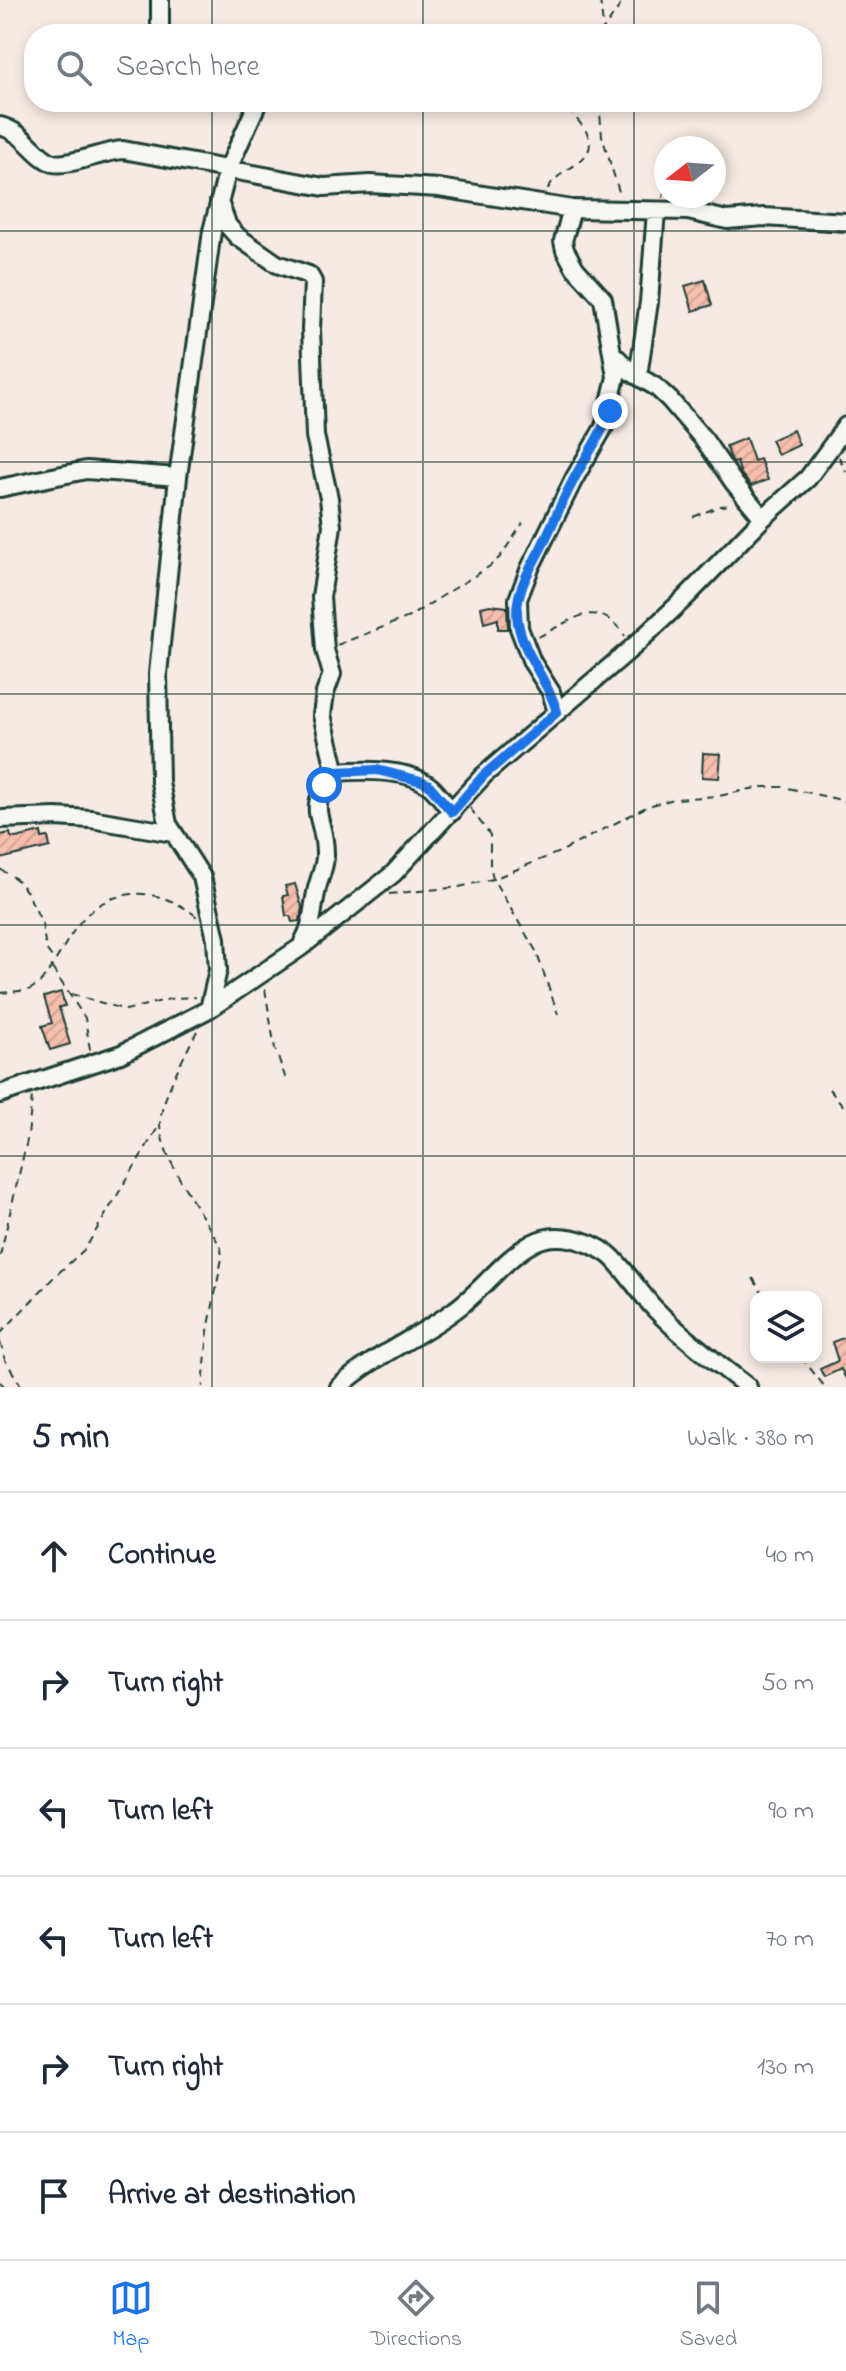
<!DOCTYPE html>
<html lang="en">
<head>
<meta charset="utf-8">
<style>
  :root { --surface:#fff; --page:#f2f2f3; --text:#1f2937; --muted:#747a83; --line:#e0e1e3; --accent:#1a73e8 }
  body { margin:0; font-family:"Indie Flower",sans-serif; background:var(--page); color:var(--text) }
  .controls { position:absolute; right:24px; bottom:24px; display:grid; overflow:hidden; border-radius:16px; box-shadow:0 4px 12px #0003 }
  .controls button { width:72px; height:72px; display:grid; place-items:center; padding:0; border:0; border-bottom:2px solid var(--line); background:var(--surface); color:var(--text); font:40px sans-serif }
  .compass { position:absolute; left:654px; top:136px; width:72px; height:72px; border-radius:50%; background:var(--surface); box-shadow:0 4px 12px #0003; rotate:253deg }
  .stop { position:absolute; width:24px; height:24px; margin:-18px; border:6px solid #1a73e8; border-radius:50%; background:#fff }
  .stop.end { background:#1a73e8; border-color:#fff; box-shadow:0 2px 8px #0008 }
  .list { margin:0; padding:0; list-style:none }
  h2 { display:flex; justify-content:space-between; align-items:center; height:104px; margin:0; padding:0 32px; font-size:34px }
  h2 small { font-size:26px; font-weight:400; color:var(--muted) }
  .list li { display:grid; grid-template-columns:52px 1fr auto; gap:24px; align-items:center; box-sizing:border-box; height:128px; padding:0 32px; border-top:2px solid var(--line) }
  .list b { display:block; font-size:30px; white-space:nowrap }
  .list em { font-size:26px; font-style:normal; color:var(--muted) }
  .icon { flex:none; width:44px; height:44px; fill:none; stroke:currentColor; stroke-width:2; stroke-linecap:round; stroke-linejoin:round }
  .map { position:relative; flex:none; width:846px; height:1387px; overflow:hidden }
  .search { position:absolute; background:var(--surface); box-shadow:0 4px 12px #0003; left:24px; right:24px; top:24px; height:88px; display:flex; align-items:center; gap:20px; box-sizing:border-box; padding:0 28px; border-radius:32px; color:var(--muted); font-size:30px }
  .sheet { height:872px; background:var(--surface) }
  nav { display:flex; justify-content:space-around; align-items:center; box-sizing:border-box; height:112px; border-top:2px solid var(--line); background:var(--surface); font-size:22px; color:var(--muted) }
  nav a { display:grid; justify-items:center; gap:4px }
  nav .on { color:var(--accent) }
  .map>svg:first-child { display:block }
</style>
</head>
<body>
<div class="map">
<svg width="846" height="1387" viewBox="0 0 846 1387">
  <defs>
    <pattern id="building-hatch" width="6" height="6" patternUnits="userSpaceOnUse" patternTransform="scale(2)"><rect width="6" height="6" fill="#f6beac"/><path d="M-1 1l2-2M0 6l6-6M5 7l2-2" fill="none" stroke="#d2a495"/></pattern>
  </defs>
  <rect width="100%" height="100%" fill="#f6ebe4"/>
  <filter id="ink" filterUnits="userSpaceOnUse"><feTurbulence type="fractalNoise" baseFrequency=".0125" numOctaves="2"/><feDisplacementMap in="SourceGraphic" scale="16" xChannelSelector="R" yChannelSelector="G"/><feConvolveMatrix kernelMatrix="1 2 1 2 8 2 1 2 1" color-interpolation-filters="sRGB"/></filter>
  <g filter="url(#ink)">
    <path fill="url(#building-hatch)" stroke="#1f3d34" stroke-width="2" d="M705,280L712,305L693,311L685,286Z
      M793,430L799,445L778,455L771,440Z
      M746,438L754,461L760,459L768,480L751,486L741,474L737,462L733,463L731,459L726,446Z
      M490,605L507,607L508,629H498V619L484,623L481,607Z
      M703,753L721,754L719,778L702,777Z
      M41,832L42,838L48,837L50,847L0,859V835L10,833L11,837L16,838Z
      M295,884L302,907L300,921L292,922L290,916H286L283,896L288,895L285,886Z
      M61,992L65,1006L59,1007L70,1044L50,1050L42,1026L52,1023L44,997Z
      M846,1337V1379L841,1369L824,1377L820,1369L838,1361L832,1342Z"/>
    <g fill="none" stroke-linecap="round" stroke-linejoin="round">
      <g stroke="#1f3d34" stroke-width="22">
        <path id="minor" d="M160,34V0
          M0,126C25,132 34,156 53,163C67,167 104,151 123,150L324,187L370,184L439,188L572,209L688,211L727,220L764,217L846,222
          M219,202L228,226L238,237L277,264L309,275L313,282L311,329L315,436L329,498L332,526L321,597L325,650L332,674L325,693L322,715L336,773C302,812 326,814 325,856C325,868 318,880 316,893C312,911 313,925 303,942
          M613,354L631,372L656,387L670,400L705,441L734,483L763,518
          M638,376L649,302L656,211
          M0,488L86,470L178,477
          M557,712L551,692L532,662L519,628L518,599L530,568L574,479L604,427L616,377L603,299L575,268L565,250L563,241L572,209
          M336,772C363,770 409,768 431,787C439,794 445,804 452,812
          M0,819L56,817L91,819L173,833
          M209,1009L218,970L216,939L202,877L168,824L160,782L158,674L178,477L212,231L228,169L258,102
          M0,1094L121,1054L209,1009L301,947L393,874L484,775L633,647L685,598L763,518L808,478L846,426
          M339,1387C374,1355 418,1338 455,1310C483,1290 503,1259 533,1243C556,1230 588,1240 608,1254C620,1262 642,1296 655,1309C683,1338 716,1362 748,1387"/>
      </g>
      <path stroke="#1f3d34" stroke-width="2" stroke-dasharray="8 6" stroke-linecap="butt" d="M600,0L604,34
        M600,34L624,0
        M599,102L602,136L620,195
        M548,189C555,169 602,162 587,133C581,122 570,114 565,102
        M663,198L666,181
        M839,457L846,472
        M693,517L720,506L733,505
        M538,637C573,620 597,596 625,636
        M337,645L409,617L490,566L500,557L523,523
        M470,808L490,835V865L493,879L536,951L558,1014
        M0,869L16,879L27,892L42,923L46,949L55,961
        M389,894L459,887L493,879L562,851L648,806L674,799L719,796L760,787H783L846,801
        M52,968L85,1018L90,1050
        M265,989L275,1049L287,1082
        M0,993L29,990L39,984C56,964 65,941 81,921C112,884 162,887 197,917
        M71,994L126,1010L174,998L196,997
        M197,1031C186,1053 160,1100 160,1124C161,1159 204,1216 221,1248L222,1258L208,1331L203,1387
        M829,1089L846,1109
        M0,1256L28,1136L32,1096
        M753,1278L764,1297
        M0,1334L54,1277L85,1249L160,1124
        M0,1342L5,1360L22,1387
        M801,1357L825,1387
        M0,1382L5,1387"/>
      <use href="#minor" stroke="#f6f6f2" stroke-width="16"/>
    </g>
  </g>
  <g fill="none" stroke-linecap="round" stroke-linejoin="round" filter="url(#ink)">
    <path stroke="#1a73e8" stroke-width="10" d="M324,785L336,772L377,770L421,781L428,784L452,812L484,775L557,712C548,680 524,656 518,623C513,595 529,571 541,548C552,526 561,503 573,481C585,457 601,437 610,411"/>
  </g>
  <path fill="none" stroke="#1f3d34" stroke-width="2" stroke-opacity="0.55" d="M212,0V34M423,0V34M634,0V34M212,102V1387M423,102V1387M634,102V1387M0,231H846M0,462H846M0,694H846M0,925H846M0,1156H846"/>
</svg>
<div class="controls">
<button><svg class="icon" aria-label="layers" viewBox="0 0 24 24"><path d="M12 4l9 5-9 5-9-5zM3 14l9 5 9-5"/></svg></button>
</div>
<svg class="compass" viewBox="-18 -18 36 36"><path d="M0-13l5 13h-10z" fill="#e53935"/><path d="M0 13l5-13h-10z" fill="#747a83"/></svg>
<div class="stop" style="left:324px;top:785px"></div>
<div class="stop end" style="left:610px;top:411px"></div>
<div class="search"><svg class="icon" aria-label="search" viewBox="0 0 24 24"><circle cx="10" cy="10" r="6"/><path d="M15 15l6 6"/></svg>Search here</div>
</div>
<section class="sheet">
<h2>5 min<small>Walk · 380 m</small></h2>
<ul class="list">
<li><svg class="icon" aria-label="ahead" viewBox="0 0 24 24"><path d="M12 20V5M6 11l6-6 6 6"/></svg><div><b>Continue</b></div><em>40 m</em></li>
<li><svg class="icon" aria-label="right" viewBox="0 0 24 24"><path d="M7 20v-9h11M14 6l5 5-5 5"/></svg><div><b>Turn right</b></div><em>50 m</em></li>
<li><svg class="icon" aria-label="left" viewBox="0 0 24 24"><path d="M17 20v-9H6M10 6l-5 5 5 5"/></svg><div><b>Turn left</b></div><em>90 m</em></li>
<li><svg class="icon" aria-label="left" viewBox="0 0 24 24"><path d="M17 20v-9H6M10 6l-5 5 5 5"/></svg><div><b>Turn left</b></div><em>70 m</em></li>
<li><svg class="icon" aria-label="right" viewBox="0 0 24 24"><path d="M7 20v-9h11M14 6l5 5-5 5"/></svg><div><b>Turn right</b></div><em>130 m</em></li>
<li><svg class="icon" aria-label="arrive" viewBox="0 0 24 24"><path d="M6 21V4h12l-3 4 3 4H6"/></svg><div><b>Arrive at destination</b></div></li>
</ul>
</section>
<nav>
<a class="on"><svg class="icon" aria-label="map" viewBox="0 0 24 24"><path d="M3 6l6-2 6 2 6-2v14l-6 2-6-2-6 2zM9 4v14M15 6v14"/></svg>Map</a>
<a><svg class="icon" aria-label="directions" viewBox="0 0 24 24"><path d="M12 3l9 9-9 9-9-9zM9 14v-3h6M13 9l2 2-2 2"/></svg>Directions</a>
<a><svg class="icon" aria-label="saved" viewBox="0 0 24 24"><path d="M7 4h10v16l-5-4-5 4z"/></svg>Saved</a>
</nav>
</body>
</html>
